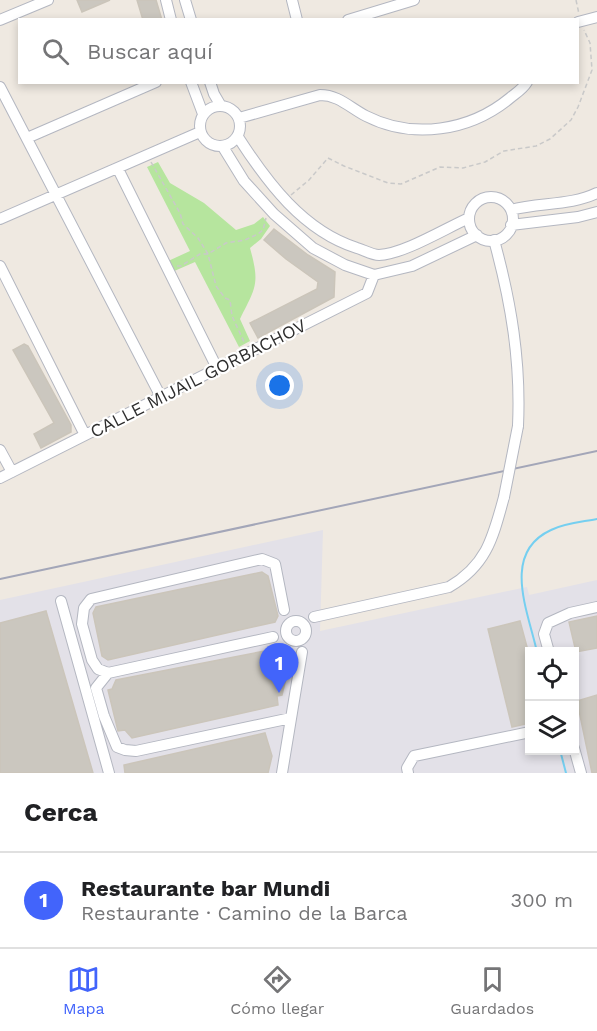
<!DOCTYPE html>
<html lang="es">
<head>
<meta charset="utf-8">
<style>
  :root { --surface:#fff; --page:#f6f6f6; --text:#202124; --muted:#757577; --line:#e0e0e0; --accent:#4264fb }
  body { margin:0; font-family:"Work Sans",sans-serif; background:var(--page); color:var(--text) }
  .controls { position:absolute; right:18px; bottom:18px; display:grid; overflow:hidden; border-radius:0px; box-shadow:0 3px 9px #0003 }
  .controls button { width:54px; height:54px; display:grid; place-items:center; padding:0; border:0; border-bottom:2px solid var(--line); background:var(--surface); color:var(--text); font:30px sans-serif }
  .you { position:absolute; left:280px; top:386px; width:21px; height:21px; margin:-15px; border:4px solid #fff; border-radius:50%; background:#1a73e8; box-shadow:0 0 0 9px #1a73e833 }
  .badge { display:grid; place-items:center; width:39px; height:39px; border-radius:50%; background:var(--accent); color:#fff; font-size:20px; font-weight:700 }
  .pin { position:absolute; translate:-50% -50px; filter:drop-shadow(0 2px 3px #0008) }
  .pin::after { content:''; position:absolute; top:32px; width:21px; height:18px; background:inherit; clip-path:polygon(0 0,100% 0,50% 100%) }
  .list { margin:0; padding:0; list-style:none }
  h2 { display:flex; justify-content:space-between; align-items:center; height:78px; margin:0; padding:0 24px; font-size:26px }
  h2 small { font-size:20px; font-weight:400; color:var(--muted) }
  .list li { display:grid; grid-template-columns:39px 1fr auto; gap:18px; align-items:center; box-sizing:border-box; height:96px; padding:0 24px; border-top:2px solid var(--line) }
  .list b { display:block; font-size:22px; white-space:nowrap }
  .list p { margin:0; font-size:20px; white-space:nowrap; color:var(--muted) }
  .list em { font-size:20px; font-style:normal; color:var(--muted) }
  .icon { flex:none; width:33px; height:33px; fill:none; stroke:currentColor; stroke-width:2; stroke-linecap:round; stroke-linejoin:round }
  .map { position:relative; flex:none; width:597px; height:773px; overflow:hidden }
  .search { position:absolute; background:var(--surface); box-shadow:0 3px 9px #0003; left:18px; right:18px; top:18px; height:66px; display:flex; align-items:center; gap:15px; box-sizing:border-box; padding:0 21px; border-radius:0px; color:var(--muted); font-size:22px }
  .sheet { height:174px; background:var(--surface) }
  nav { display:flex; justify-content:space-around; align-items:center; box-sizing:border-box; height:84px; border-top:2px solid var(--line); background:var(--surface); font-size:16px; color:var(--muted) }
  nav a { display:grid; justify-items:center; gap:3px }
  nav .on { color:var(--accent) }
  .map>svg:first-child { display:block }
</style>
</head>
<body>
<div class="map">
<svg width="597" height="773" viewBox="0 0 597 773">
  <rect width="100%" height="100%" fill="#efe9e1"/>
  <path fill="#e3e1e8" fill-rule="evenodd" d="M323,530L320,631L527,587L529,595L597,580V773H0V600ZM530,652H574V750H530Z"/>
  <path fill="#b6e59e" d="M158,162L170,183L204,203L236,230L254,224L263,217L270,226L261,239L250,248C260,284 256,287 240,319L250,341L239,347L195,262L172,272L166,262L190,251L147,167Z"/>
  <g fill="none" stroke-linecap="round" stroke-linejoin="round">
    <path stroke="#75cff0" stroke-width="2" d="M537,652C528,611 501,553 551,530C565,523 582,522 597,519
      M560,750L566,773"/>
  </g>
  <path fill="#cbc7bf" stroke="#cbc5ba" stroke-width="1.5" d="M77,0H110L82,12Z
    M137,0H156L162,20H143Z
    M274,229L308,255L335,272L334,297L258,338L250,323L317,289L318,282L286,259L264,240Z
    M24,344L28,346L71,425V432L41,448L34,434L54,423L13,350Z
    M262,572L268,576L278,616L275,622L108,660L102,656L93,613L96,607Z
    M46,611L93,773H0V623Z
    M597,616V648L576,652L569,622Z
    M520,621L530,658V723L512,727L488,629Z
    M280,648L287,674L282,695L277,696L278,705L132,738L125,730L118,731L108,690L112,689L116,680Z
    M597,695V773H592L577,701Z
    M265,733L272,756L268,773H125L124,765Z"/>
  <g fill="none" stroke-linecap="round" stroke-linejoin="round">
    <g stroke="#b4b7c1" stroke-width="12">
      <path id="minor" d="M166,0L171,20
        M185,0L191,20
        M292,0L297,20
        M0,20L48,0
        M348,20L414,0
        M578,22L597,17
        M191,82L203,114
        M210,82L214,94L221,106
        M0,87L161,397
        M200 126a20 20 0 1 1 40 0a20 20 0 1 1-40 0Z
        M239,118L320,95C339,95 350,108 366,116C413,140 470,131 510,98C516,93 523,89 527,82
        M238,137C267,182 303,231 357,248C364,250 372,255 379,255C404,254 446,228 469,218
        M27,138L156,82
        M223,147L244,181L274,214L313,248L345,265L374,275L412,266L477,235
        M118,169L217,368
        M469 219a22 22 0 1 1 44 0a22 22 0 1 1-44 0Z
        M511,210C539,202 570,206 597,193
        M0,219L200,132
        M511,225L578,217L597,212
        M494,240C511,302 521,361 518,426
        M0,266L85,435
        M0,450L12,472
        M0,478L367,293L374,275
        M61,601L109,773
        M314,617L449,587C487,565 493,537 504,497
        M286 631a10 10 0 1 1 20 0a10 10 0 1 1-20 0Z
        M273,637L108,673L98,669L92,660L82,624L84,608L91,599L262,559L275,564L284,610
        M549,652L544,634L548,623L570,613L597,607
        M108,673L96,688L104,716L117,747L125,750L136,751L291,718
        M574,748L581,773
        M282,773L302,652
        M408,773L407,768L414,756L530,732"/>
    </g>
    <path stroke="#c9c9c9" stroke-width="1.5" stroke-dasharray="4.5 3" stroke-linecap="butt" d="M576,0L579,14
      M151,162L180,213L183,224L198,238L208,254L216,286L225,298L230,300L232,316L245,344
      M291,195L309,180L328,158L344,166L388,183L401,184L440,167L463,168L485,162L504,151L536,146L550,139L571,120L578,107L592,70L590,43L584,30
      M177,266H181L200,254H208L226,243L245,240L258,234L263,230L266,218"/>
    <use href="#minor" stroke="#fff" stroke-width="10"/>
    <path stroke="#a3a6b8" stroke-width="2" d="M0,579L597,451"/>
    <g stroke="#b4b7c1" stroke-width="12" stroke-linecap="butt">
      <path id="minor-bridge" d="M504,497L518,426"/>
    </g>
    <use href="#minor-bridge" stroke="#fff" stroke-width="10"/>
  </g>
  <g text-anchor="middle" dominant-baseline="central" stroke-width="4.5" stroke-linejoin="round" paint-order="stroke">
    <g font-size="18" fill="#2e2e2e" stroke="#fff">
      <text transform="translate(198 378) rotate(-27)">CALLE MIJAIL GORBACHOV</text>
    </g>
  </g>
</svg>
<div class="controls">
<button><svg class="icon" aria-label="locate" viewBox="0 0 24 24"><circle cx="12" cy="12" r="6"/><path d="M12 2v4M12 18v4M2 12h4M18 12h4"/></svg></button>
<button><svg class="icon" aria-label="layers" viewBox="0 0 24 24"><path d="M12 4l9 5-9 5-9-5zM3 14l9 5 9-5"/></svg></button>
</div>
<div class="you"></div>
<div class="pin badge" style="left:279px;top:693px">1</div>
<div class="search"><svg class="icon" aria-label="search" viewBox="0 0 24 24"><circle cx="10" cy="10" r="6"/><path d="M15 15l6 6"/></svg>Buscar aquí</div>
</div>
<section class="sheet">
<h2>Cerca<small></small></h2>
<ul class="list">
<li><span class="badge">1</span><div><b>Restaurante bar Mundi</b><p>Restaurante · Camino de la Barca</p></div><em>300 m</em></li>
</ul>
</section>
<nav>
<a class="on"><svg class="icon" aria-label="map" viewBox="0 0 24 24"><path d="M3 6l6-2 6 2 6-2v14l-6 2-6-2-6 2zM9 4v14M15 6v14"/></svg>Mapa</a>
<a><svg class="icon" aria-label="directions" viewBox="0 0 24 24"><path d="M12 3l9 9-9 9-9-9zM9 14v-3h6M13 9l2 2-2 2"/></svg>Cómo llegar</a>
<a><svg class="icon" aria-label="saved" viewBox="0 0 24 24"><path d="M7 4h10v16l-5-4-5 4z"/></svg>Guardados</a>
</nav>
</body>
</html>
